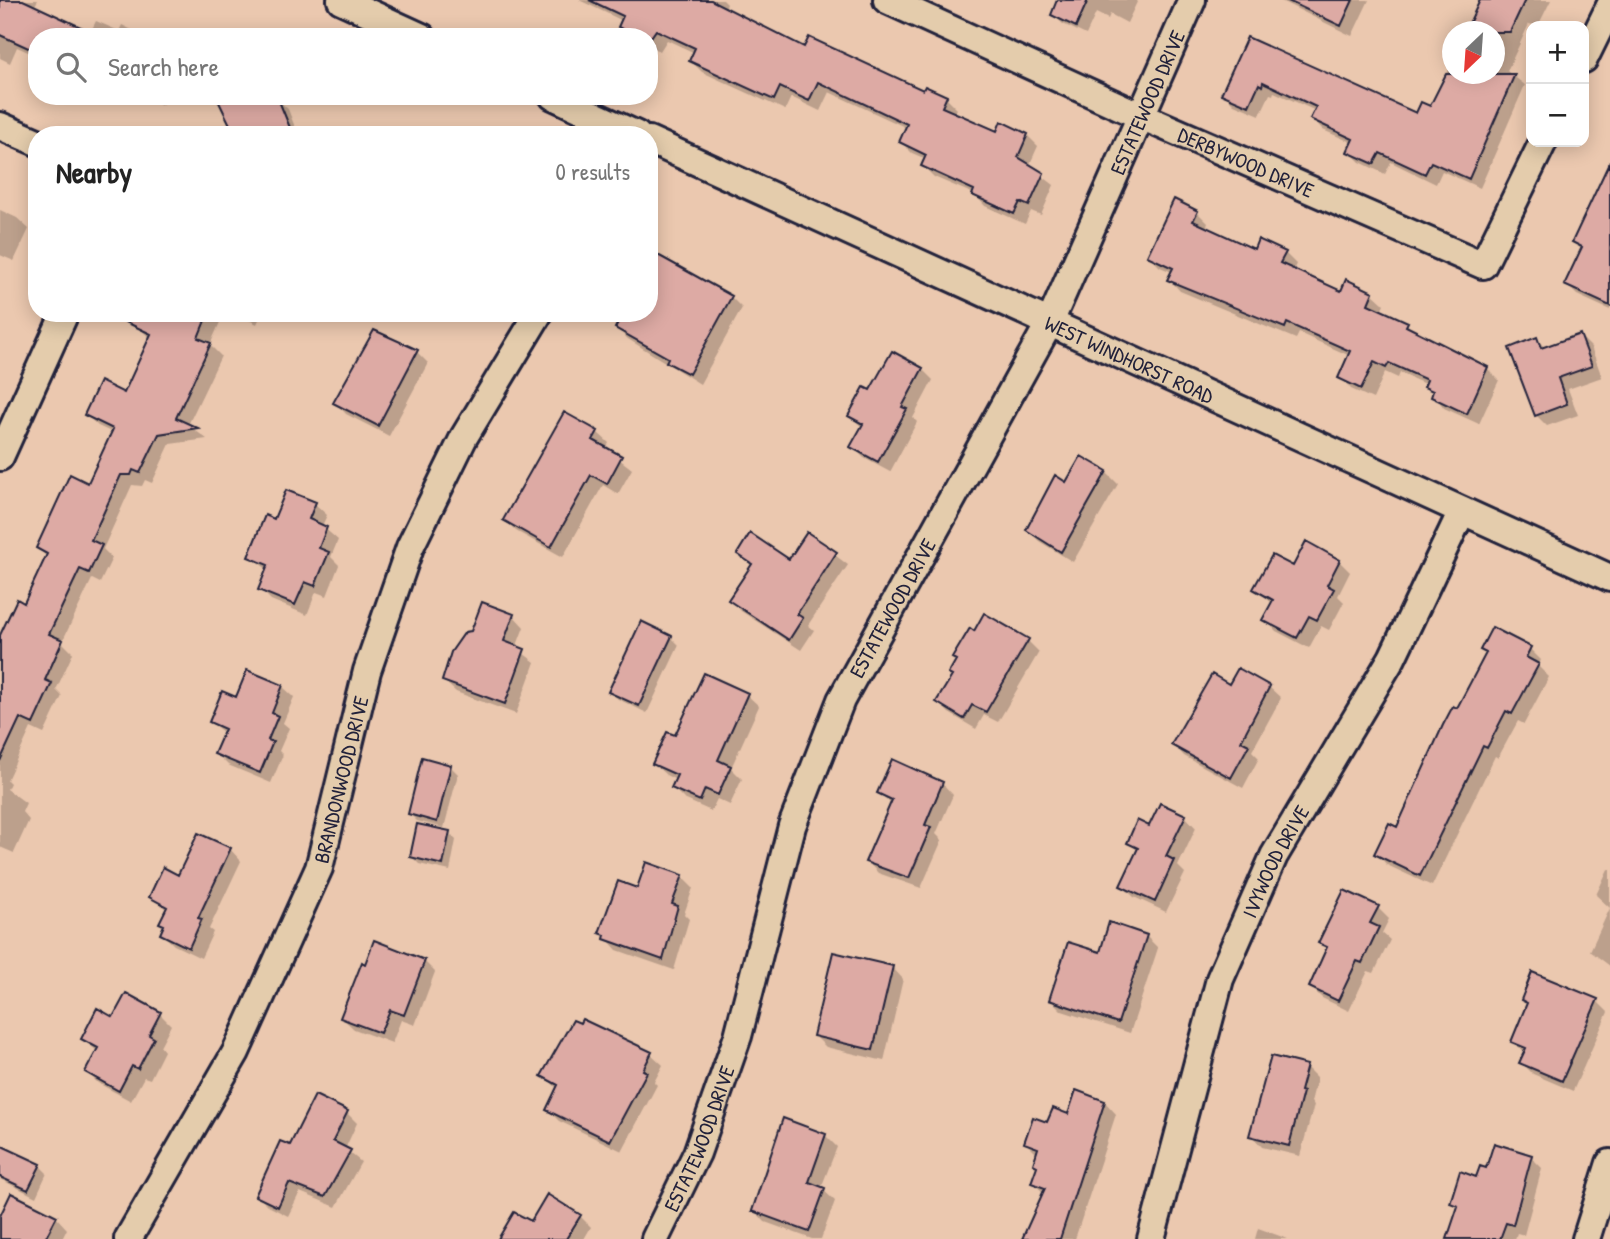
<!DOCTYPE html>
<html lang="en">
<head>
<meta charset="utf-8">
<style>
  :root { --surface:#fff; --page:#f6f6f6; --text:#222; --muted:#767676; --line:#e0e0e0 }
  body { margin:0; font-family:"Patrick Hand",sans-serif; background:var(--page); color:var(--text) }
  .controls { position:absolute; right:21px; top:21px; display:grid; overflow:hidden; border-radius:14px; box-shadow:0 4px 18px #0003 }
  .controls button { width:63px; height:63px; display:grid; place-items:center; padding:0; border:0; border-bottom:2px solid var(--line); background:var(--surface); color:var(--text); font:35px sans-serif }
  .compass { position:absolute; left:1442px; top:21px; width:63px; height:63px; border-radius:50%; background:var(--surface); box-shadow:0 4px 18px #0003; rotate:205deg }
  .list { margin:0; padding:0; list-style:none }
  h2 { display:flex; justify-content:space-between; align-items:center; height:91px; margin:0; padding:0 28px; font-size:30px }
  h2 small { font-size:23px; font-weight:400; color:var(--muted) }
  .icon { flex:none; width:38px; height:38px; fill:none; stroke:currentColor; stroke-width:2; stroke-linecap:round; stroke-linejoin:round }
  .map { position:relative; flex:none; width:1610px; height:1239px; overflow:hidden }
  .search { position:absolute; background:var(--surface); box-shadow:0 4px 18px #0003; left:28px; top:28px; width:630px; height:77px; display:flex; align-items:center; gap:18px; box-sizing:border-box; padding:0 24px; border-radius:28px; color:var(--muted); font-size:26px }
  .panel { position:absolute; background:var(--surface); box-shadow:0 4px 18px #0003; left:28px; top:126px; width:630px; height:196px; border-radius:28px }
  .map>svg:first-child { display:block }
</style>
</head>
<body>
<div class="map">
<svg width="1610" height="1239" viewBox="0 0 1610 1239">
  <rect width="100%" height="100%" fill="#ebc8af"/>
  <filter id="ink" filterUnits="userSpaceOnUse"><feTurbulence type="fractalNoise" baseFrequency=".0143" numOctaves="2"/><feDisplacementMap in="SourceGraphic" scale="14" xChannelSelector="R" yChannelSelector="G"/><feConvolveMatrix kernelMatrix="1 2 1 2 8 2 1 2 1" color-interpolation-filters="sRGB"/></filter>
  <g filter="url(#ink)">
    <path fill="#0003" d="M0,0H38L34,7L90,33L96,21L119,31L122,25L146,37H37V56L17,47L10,63L0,58Z
      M579,0H723L727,4L725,9L805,49L946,98L957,109L954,114L998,133L1027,135L1038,146L1029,166L1054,185L1041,215L1031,211L1025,224L985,206L974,194L934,177L923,166L926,159L912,153L901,142L907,128L829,92L820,111L791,97L785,110L702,72L691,61L695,53L667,40L660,51L649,46V37H630L620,27L623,21Z
      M1059,0H1138L1127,23L1110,14L1108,19L1096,13L1086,35L1063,24L1053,15Z
      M1279,0H1369L1352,36Z
      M1476,0H1551L1538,26L1529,24L1507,71L1525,85L1480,188L1442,171L1436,184L1391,162L1385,174L1360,162L1349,151L1353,143L1323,130L1313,119L1316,111L1274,92L1273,95L1270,94L1260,115L1234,104L1223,93L1248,39L1417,115L1431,108L1452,63V74H1494V32L1481,2Z
      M142,96H166L162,105Z
      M218,96L277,99L288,109L298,135H235Z
      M1610,167V310L1577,295L1566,284L1582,250L1574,242Z
      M0,210L17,218L29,229L14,261L0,255Z
      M1197,212L1208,223L1206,228L1255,251L1285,253L1296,264L1293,271L1342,293H1372L1384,304L1380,312L1487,368L1499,380L1479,424L1444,408L1427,385L1400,373L1398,378L1385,372L1373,399L1351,389L1340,377L1350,356L1299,333L1296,339L1180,291L1169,279L1172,272L1160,267L1149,256Z
      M731,297L742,308L700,384L628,339L617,328L649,313Z
      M188,313H224L210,345L221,356L188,425L207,439L170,444L152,483L145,480L142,486L132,485L103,549L112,558L100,583L92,579L62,642L73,653L56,690L62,696L44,734L31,728L7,780L10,783L7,789L26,803L22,812L29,820L14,853L0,847V636L25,605L47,557L38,548L89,485L113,433L98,426L86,415L125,395L151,339L136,325Z
      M235,313H262L257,324Z
      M1580,336L1591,347L1602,377L1568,389L1578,415L1547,426L1536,415L1537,339L1546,349Z
      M417,352L428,363L389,436L346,414L335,402Z
      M922,369L933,380L913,418L917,422L890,472L864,458L853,447L863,428L850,416L871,392Z
      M597,432L609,443L606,449L632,469L618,494L603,485L563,557L516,531L505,520Z
      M1081,458L1106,472L1118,484L1073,562L1039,541L1028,530L1066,484Z
      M315,504L327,515L322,526L338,540L331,557L339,565L327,596L316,592L307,615L271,600L260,589L268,570L250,556Z
      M807,534L848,565L808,625L814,630L801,650L741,611L730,600L752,566L739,554L789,561Z
      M1339,561L1350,572L1338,596L1344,602L1329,630L1321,626L1309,648L1276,631L1265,619L1273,604L1256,589L1293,568Z
      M513,615L524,627L516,648L535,662L516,714L456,692L444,681Z
      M985,615L1028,641L1039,652L998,722L984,715L976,729L949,713L938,702Z
      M671,637L679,645L647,713L618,699L610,692Z
      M1482,649H1530L1541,660L1538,666L1549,677L1524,724L1518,721L1498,758L1495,756L1432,886L1387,865L1376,853L1398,829L1487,654Z
      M704,675L747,695L759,706L731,768L742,779L730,805L717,799L711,811L684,799L673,788L676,780L666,775L654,764L676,738Z
      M282,686L294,697L283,723L289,728L279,751L283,755L271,783L228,765L216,753L225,734L211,722L237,699Z
      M1229,686L1269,687L1281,698L1252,751L1259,758L1243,788L1184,756L1173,744Z
      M450,766L458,774L444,828L417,821L410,814Z
      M942,783L953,795L936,834L942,840L921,888L878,873L867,861L892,805L879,792Z
      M1185,816L1196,828L1178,866L1185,873L1166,912L1134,897L1122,886L1138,851L1129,842L1150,828Z
      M449,833L456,840L450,871L419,864L412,857Z
      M230,849L241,861L209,929L213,932L201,958L174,945L162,934L166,927L161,922L167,910L151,896Z
      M1608,869L1610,870V966L1590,951L1610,908L1596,895Z
      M682,877L693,888L684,914L689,919L674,970L617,950L606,938L601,932L638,890Z
      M1378,908L1389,919L1382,933L1390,940L1374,973L1368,971L1349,1011L1322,998L1311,987L1328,950L1320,942Z
      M1146,936L1158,948L1130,1033L1062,1011L1051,1000L1101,954Z
      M424,961L435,972L415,1025L401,1020L392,1043L354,1029L342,1018Z
      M892,967L903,979L884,1061L826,1047L815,1036Z
      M1523,1000L1597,1001L1608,1012L1573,1091L1533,1074L1522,1063L1525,1054L1513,1042L1528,1005Z
      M160,1014L171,1025L160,1046L164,1051L150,1079L144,1077L131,1101L98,1083L87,1072L98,1052L83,1039L114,1019Z
      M583,1021L651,1054L663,1065L654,1082L657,1085L622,1151L559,1121L548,1110L558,1089L544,1076Z
      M1306,1067L1317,1078L1311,1102L1314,1105L1300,1156L1262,1147L1251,1135Z
      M1105,1102L1116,1114L1075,1239H1024L1044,1193L1033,1183L1039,1167L1038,1155L1026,1143L1048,1125Z
      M347,1113L357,1123L345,1149L361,1162L336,1207L300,1192L288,1216L268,1206L257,1195L291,1148Z
      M825,1135L837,1147L821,1188L835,1201L821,1239H812L765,1222L754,1210Z
      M0,1157L40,1166L47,1173L36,1197L0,1179Z
      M1531,1157L1542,1168L1524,1235L1517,1233L1515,1239H1452L1459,1209L1452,1202L1487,1171Z
      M580,1216L591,1227L584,1239H500L532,1224Z
      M56,1217L67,1229L62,1239H0V1220Z
      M1258,1228L1288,1239H1255Z"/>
    <path fill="#ddaaa4" stroke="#22223b" stroke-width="2" d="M0,0H23L102,37H37V52L0,35Z
      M589,0H711L804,47L809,37L923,90L925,86L947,96L942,107L997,131L1001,121L1028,134L1018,157L1044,173L1029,206L1020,202L1014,214L972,195L974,190L921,166L926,155L899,142L907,124L818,82L809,101L780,87L774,100L689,61L695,48L656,30L649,40V37H638L618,27L623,16Z
      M1057,0H1088L1076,27L1051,15Z
      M1286,0H1353L1341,26Z
      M1480,0H1525L1510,32H1465Z
      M1247,37L1416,113L1421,102L1430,106L1446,74H1515L1469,179L1431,162L1425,174L1380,153L1374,164L1347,152L1353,139L1310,119L1316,107L1263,82L1262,86L1259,84L1249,106L1221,94Z
      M216,96H277L293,135H235Z
      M1610,161V306L1564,285L1582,247L1572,242Z
      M1174,199L1198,211L1193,221L1254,249L1258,239L1286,252L1280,263L1341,291L1346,279L1373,292L1368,304L1408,322L1406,326L1488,367L1467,414L1431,397L1433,391L1424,387L1427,380L1389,363L1386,368L1374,362L1361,389L1338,378L1350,351L1287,323L1285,328L1167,280L1173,268L1147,256Z
      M656,254L732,296L689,374L666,362L668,358L615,328L623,313H649V266Z
      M107,313H208L198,338L211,343L176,418L198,428L159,434L140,473L133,470L131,475H121L91,540L102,545L89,573L80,569L49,634L63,640L45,680L52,683L33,724L20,718L0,761V635L17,599L24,603L47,554L36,548L70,474L88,483L113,429L84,415L100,381L124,393L151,334Z
      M374,330L418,350L378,426L333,403Z
      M1580,334L1592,366L1558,378L1567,404L1535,416L1509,348L1537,337L1541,348Z
      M892,351L923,368L902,407L907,409L878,462L850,447L863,424L848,416L864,387L870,390Z
      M564,412L598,431L593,440L622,456L607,484L591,475L551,547L503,520Z
      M1081,456L1107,471L1061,552L1026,530L1055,475L1066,482Z
      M286,490L316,502L309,519L327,527L319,548L329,552L315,586L305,582L295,605L258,590L268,565L248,557L265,515L274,519Z
      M807,532L837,552L797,614L803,618L789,640L728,600L752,564L737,554L750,533L789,559Z
      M1306,541L1340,560L1327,585L1334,589L1317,620L1309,616L1297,638L1262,620L1273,600L1253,589L1272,555L1293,566Z
      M482,602L514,614L504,641L525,649L505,704L442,681L451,652L465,632L471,631Z
      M984,613L1029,639L986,712L972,705L964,719L936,702L952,676L948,674L956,660L952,658L970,628L974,631Z
      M641,621L672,636L639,706L608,692Z
      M1492,627L1531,647L1526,657L1539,664L1512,714L1506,711L1487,748L1483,746L1420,876L1374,854L1389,823L1397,827L1443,725L1453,706L1457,708L1486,653L1480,650Z
      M1238,668L1270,686L1241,741L1249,745L1231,778L1171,745L1212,674L1229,684Z
      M247,670L283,685L272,713L278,716L268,740L273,742L260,773L214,754L225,729L209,722L222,691L236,697Z
      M704,673L748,693L718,760L731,766L718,795L705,789L700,801L671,788L677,775L652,764L667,732L675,735Z
      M422,757L451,765L437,822L408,814Z
      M892,759L943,782L925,825L931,827L909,878L865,862L892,800L877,793Z
      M1160,803L1186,815L1166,856L1174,860L1155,902L1120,886L1138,848L1127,843L1137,820L1149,826Z
      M417,824L450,831L443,865L410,857Z
      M198,833L231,848L198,918L202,919L189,948L160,934L164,925L159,923L167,907L149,897L163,867L178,875Z
      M646,862L683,875L672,904L678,906L663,960L604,939L605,935L599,933L618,881L637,888Z
      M1344,890L1379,906L1370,923L1379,927L1362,963L1357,961L1338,1001L1309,987L1327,947L1318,943Z
      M1109,922L1147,935L1118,1023L1049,1000L1068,942L1100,952Z
      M374,940L425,960L404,1015L390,1010L380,1033L340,1018L362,962L365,964Z
      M833,952L893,966L873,1050L813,1036Z
      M1532,972L1598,999L1562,1081L1519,1063L1526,1048L1511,1042L1527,1003L1521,1000Z
      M126,993L161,1012L149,1035L154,1038L138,1069L132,1066L119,1091L85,1072L98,1048L81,1039L97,1008L113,1017Z
      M582,1019L652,1052L643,1070L647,1072L610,1141L546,1110L558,1085L541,1076L573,1020L580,1023Z
      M1271,1056L1307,1065L1300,1091L1303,1092L1289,1146L1249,1136Z
      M1076,1090L1105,1101L1060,1239H1022L1045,1188L1031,1183L1037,1166L1033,1164L1038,1148L1024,1143L1033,1117L1047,1122L1053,1108L1068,1114Z
      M315,1095L348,1111L333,1141L351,1150L325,1197L289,1183L278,1207L255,1196L280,1141L290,1145Z
      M783,1118L826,1134L809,1182L825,1188L809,1232L752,1211Z
      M1494,1143L1532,1155L1513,1225L1506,1223L1500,1239H1447L1458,1206L1450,1203L1460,1171L1476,1177L1480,1166L1486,1168Z
      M0,1145L41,1164L28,1190L0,1177Z
      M11,1193L57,1216L45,1239H0V1216Z
      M547,1194L581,1215L566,1239H498L514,1212L531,1221Z"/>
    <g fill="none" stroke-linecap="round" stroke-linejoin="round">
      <g stroke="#22223b" stroke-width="32">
        <g id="minor">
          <path d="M341,0L422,37"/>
          <path id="s1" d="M887,0L1143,117L1483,265L1543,142"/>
          <path d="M1584,59L1610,6"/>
          <path d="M553,96L637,135"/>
          <path d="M0,126L37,142"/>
          <path id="s2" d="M649,140L1610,578"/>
          <path d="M0,457L65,313"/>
          <path id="s3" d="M128,1239L236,1052L319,868L367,671L410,547L464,437L539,313"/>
          <path id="s4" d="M655,1239L697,1153L738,1036L792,826L841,700L1050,322L1192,0"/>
          <path id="s5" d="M1151,1239L1220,979L1274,856L1392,658L1462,511"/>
          <path d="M1586,1239L1610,1163"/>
        </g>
      </g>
      <use href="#minor" stroke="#e4ccac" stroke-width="26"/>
    </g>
  </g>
  <g text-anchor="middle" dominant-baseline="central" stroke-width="5" stroke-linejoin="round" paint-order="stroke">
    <g font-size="21" fill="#22223b" stroke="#e4ccac">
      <text stroke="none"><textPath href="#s4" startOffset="1244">ESTATEWOOD DRIVE</textPath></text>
      <text stroke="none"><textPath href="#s1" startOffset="394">DERBYWOOD DRIVE</textPath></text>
      <text stroke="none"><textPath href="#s2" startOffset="528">WEST WINDHORST ROAD</textPath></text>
      <text stroke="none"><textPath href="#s4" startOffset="677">ESTATEWOOD DRIVE</textPath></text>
      <text stroke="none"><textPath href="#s3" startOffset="509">BRANDONWOOD DRIVE</textPath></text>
      <text stroke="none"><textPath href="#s5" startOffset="399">IVYWOOD DRIVE</textPath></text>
      <text stroke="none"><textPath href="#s4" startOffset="110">ESTATEWOOD DRIVE</textPath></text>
    </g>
  </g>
</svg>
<div class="controls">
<button>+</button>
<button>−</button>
</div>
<svg class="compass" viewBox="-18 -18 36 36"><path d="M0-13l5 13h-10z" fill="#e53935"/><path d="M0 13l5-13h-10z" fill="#767676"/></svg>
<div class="search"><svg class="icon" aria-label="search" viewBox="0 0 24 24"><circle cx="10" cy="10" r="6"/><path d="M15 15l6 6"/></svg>Search here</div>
<section class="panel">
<h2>Nearby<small>0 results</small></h2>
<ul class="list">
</ul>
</section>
</div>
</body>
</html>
